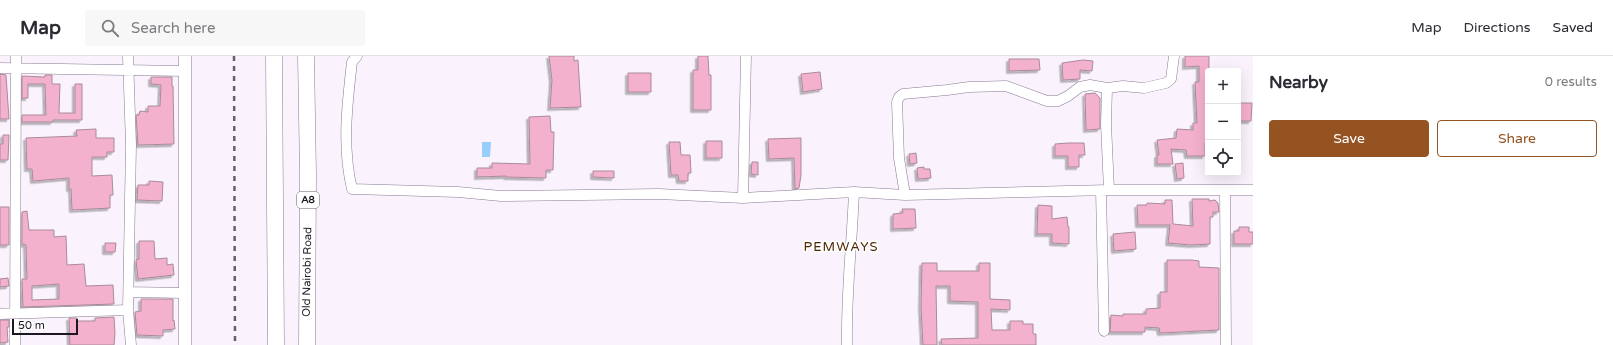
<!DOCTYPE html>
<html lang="en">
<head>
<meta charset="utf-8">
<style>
  :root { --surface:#fff; --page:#f7f7f7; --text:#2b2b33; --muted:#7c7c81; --line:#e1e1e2; --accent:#955321 }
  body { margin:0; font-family:"Varela Round",sans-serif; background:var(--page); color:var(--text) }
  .controls { position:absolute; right:12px; top:12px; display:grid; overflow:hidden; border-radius:4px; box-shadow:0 4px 16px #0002 }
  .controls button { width:36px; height:36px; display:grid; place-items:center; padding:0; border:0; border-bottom:1px solid var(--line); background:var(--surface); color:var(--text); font:20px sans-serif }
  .scale { position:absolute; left:12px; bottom:10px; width:66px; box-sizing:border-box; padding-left:4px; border:2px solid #1d1721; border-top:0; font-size:11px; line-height:14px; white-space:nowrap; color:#1d1721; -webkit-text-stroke:3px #fff; paint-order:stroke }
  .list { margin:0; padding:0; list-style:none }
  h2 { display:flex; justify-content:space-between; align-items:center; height:52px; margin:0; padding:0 16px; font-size:17px }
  h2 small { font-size:13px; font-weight:400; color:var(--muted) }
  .actions { display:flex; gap:8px; padding:12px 16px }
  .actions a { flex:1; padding:9px 0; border:1px solid var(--accent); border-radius:4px; text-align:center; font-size:14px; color:var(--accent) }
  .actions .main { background:var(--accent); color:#fff }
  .icon { flex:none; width:22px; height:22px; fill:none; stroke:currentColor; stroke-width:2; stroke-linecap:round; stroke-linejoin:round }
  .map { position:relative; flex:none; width:1253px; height:289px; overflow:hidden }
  header { display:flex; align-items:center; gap:24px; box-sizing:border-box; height:56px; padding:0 20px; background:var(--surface); border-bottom:1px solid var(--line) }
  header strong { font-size:19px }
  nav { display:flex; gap:22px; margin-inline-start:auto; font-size:14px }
  .search { width:280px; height:36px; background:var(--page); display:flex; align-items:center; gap:10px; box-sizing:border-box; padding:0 14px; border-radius:4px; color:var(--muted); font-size:15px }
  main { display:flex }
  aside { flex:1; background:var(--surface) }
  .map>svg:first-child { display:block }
</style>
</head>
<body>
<header>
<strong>Map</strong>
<div class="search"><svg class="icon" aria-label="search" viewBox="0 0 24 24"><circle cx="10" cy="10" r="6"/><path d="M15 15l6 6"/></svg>Search here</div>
<nav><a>Map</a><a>Directions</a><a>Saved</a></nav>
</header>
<main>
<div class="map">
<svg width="1253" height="289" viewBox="0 0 1253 289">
  <defs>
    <filter id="shadow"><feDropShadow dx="-2.5" dy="2.5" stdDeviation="0" flood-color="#0004"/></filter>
  </defs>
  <rect width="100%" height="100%" fill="#faf3fe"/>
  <path fill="#97cefb" d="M482,86H491L490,101H482Z"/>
  <path fill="#f4b1ce" stroke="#a98b97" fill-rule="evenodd" filter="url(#shadow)" d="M549,0H574V5L578,4L581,51L550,52L552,24Z
    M698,0H708L709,19H711V54H693V14H698Z
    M1185,0H1209L1208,87H1205V100H1187L1186,94L1171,93L1173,108H1157V99H1159L1157,84L1176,82L1177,73L1193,74V67H1197L1195,26H1199V10L1185,11Z
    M1009,3H1039L1040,14L1009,15Z
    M1083,4L1093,5L1092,15L1080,14V23L1063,24L1062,7Z
    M820,16L822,33L803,36L801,18Z
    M628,17H651V36H628Z
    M0,18L6,19L9,63H0Z
    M45,19H52V28H60L59,57H75V28H82V64H53V66H22V59H46L45,28H28V42H22V20L45,21Z
    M151,21H172V30H173L174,88L138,89L136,59H139L140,55L148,56V50H160L161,29L151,28Z
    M1095,37L1100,42V73L1086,74L1085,38Z
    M1238,47H1252L1251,65H1238Z
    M550,60L551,76H554L553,114H546V122L506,121V120L477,121V112H492V107L530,108L529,61Z
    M96,73V82H114V96H107V101H92V120L112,119L113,139H110V152L72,154L71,133H69V122L33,125L32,113H27L26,82L77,80L76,74Z
    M3,79H9L8,104H0V88H3Z
    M801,82V119L799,132L795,133L794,102L769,103L768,83Z
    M706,85H722V102H706Z
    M669,86H680L681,99H690L691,117H688V125H679L678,119H671Z
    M1068,87H1084L1085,99H1079V111H1068V100H1055V88Z
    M916,97L917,107L910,108L909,98Z
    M752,106H758V119L751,118Z
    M1183,107L1184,122L1177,123L1175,108Z
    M924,111V113H930L931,122L918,123L917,112Z
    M593,115H614V122L593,121Z
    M149,125L163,126L162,145L137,144L138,129H149Z
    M1192,143H1209V145L1215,144L1218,147L1219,156H1213V161H1210V188L1191,189L1168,187L1170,169H1138L1137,149H1147V147L1165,148V144H1172L1173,168L1193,170Z
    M1038,149L1052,150V163L1067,161L1068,171H1069V188L1052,187V178H1037Z
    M0,151H9V189H0Z
    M902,153H915L916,172L893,173V158L903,157Z
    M27,155L29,174H54V181L66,180L67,209L84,208L86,230L113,229L114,248L23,251L22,223H27L26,189L22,188V156ZM59,228V243L32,244V230Z
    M1239,171H1249V176H1253V188H1234V175H1239Z
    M1135,176L1136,193L1114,195L1113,178Z
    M139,185H154L155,203L167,202V209L173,208L174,219L138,223L136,204L139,203Z
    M105,187H116L115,196H105Z
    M1167,204H1192L1199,205V211L1219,212V274L1160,277L1159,272L1145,271V276H1110L1111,259L1123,260V258H1146V253L1160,252V236H1167Z
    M922,207H937V215H979V207H990V243L1010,244V254L991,253L992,274H1010V265H1023V268H1033V278H1036V289H942L941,283L978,282V246L950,245V230H936L937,289H923L921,251Z
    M8,222L9,230L0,231V223Z
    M141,243H173V265L174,264L175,273L163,274V280L137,279L135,256L141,255Z
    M114,261L115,277L114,289H70L69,262H77V265H95V262Z
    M0,264H9V271H7L8,286L0,287Z"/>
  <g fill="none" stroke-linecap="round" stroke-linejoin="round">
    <g stroke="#887a92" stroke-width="11">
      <path id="minor" d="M128,0L131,89L128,254L131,289
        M357,0L352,6C347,49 342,91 352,133L458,136L501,140L659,138L743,142L854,136L905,139L1109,134H1253
        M0,12L185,15
        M1101,134L1104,275
        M1109,134L1106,68L1107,32L1123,30L1144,32L1166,27L1171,23L1174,0
        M1225,134L1226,289
        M905,139L899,102L897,46L899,41L903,38L947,34L969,31L1006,30L1047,45H1058L1068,40L1080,31L1090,29L1107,32
        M743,142L746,0
        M129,236L184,237
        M0,258L128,254
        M15,289L16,0
        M847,289C846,238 852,187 854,136"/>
    </g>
    <g stroke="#887a92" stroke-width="13">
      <path id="tertiary" d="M185,289V0"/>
    </g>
    <g stroke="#887a92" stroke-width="17">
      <path id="trunk" d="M274,0L276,289
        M306,0L308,118L307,289"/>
    </g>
    <use href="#minor" stroke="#fff" stroke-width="10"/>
    <use href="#tertiary" stroke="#fff" stroke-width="12"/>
    <use href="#trunk" stroke="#fff" stroke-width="16"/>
    <path stroke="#66606a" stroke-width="2.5" stroke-dasharray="5 5" stroke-linecap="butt" d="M234,0L235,289"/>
  </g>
  <g text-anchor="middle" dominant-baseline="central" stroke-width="3" stroke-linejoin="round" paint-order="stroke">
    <rect fill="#fff" stroke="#615d64" stroke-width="1" x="297" y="136" width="22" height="16" rx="3"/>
    <g font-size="10" font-weight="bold" fill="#1d1721">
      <text x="308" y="144">A8</text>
    </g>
    <g font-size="11" fill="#1d1721" stroke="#fff">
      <text transform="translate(307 216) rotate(-89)">Old Nairobi Road</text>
    </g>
    <g font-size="13" letter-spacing="1" fill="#512500" stroke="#fff">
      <text x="841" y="191">PEMWAYS</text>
    </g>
  </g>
</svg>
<div class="controls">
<button>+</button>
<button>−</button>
<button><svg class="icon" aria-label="locate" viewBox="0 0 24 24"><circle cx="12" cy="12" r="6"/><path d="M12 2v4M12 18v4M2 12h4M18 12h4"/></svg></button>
</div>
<div class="scale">50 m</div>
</div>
<aside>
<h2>Nearby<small>0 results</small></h2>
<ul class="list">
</ul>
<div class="actions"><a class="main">Save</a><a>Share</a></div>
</aside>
</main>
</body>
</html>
